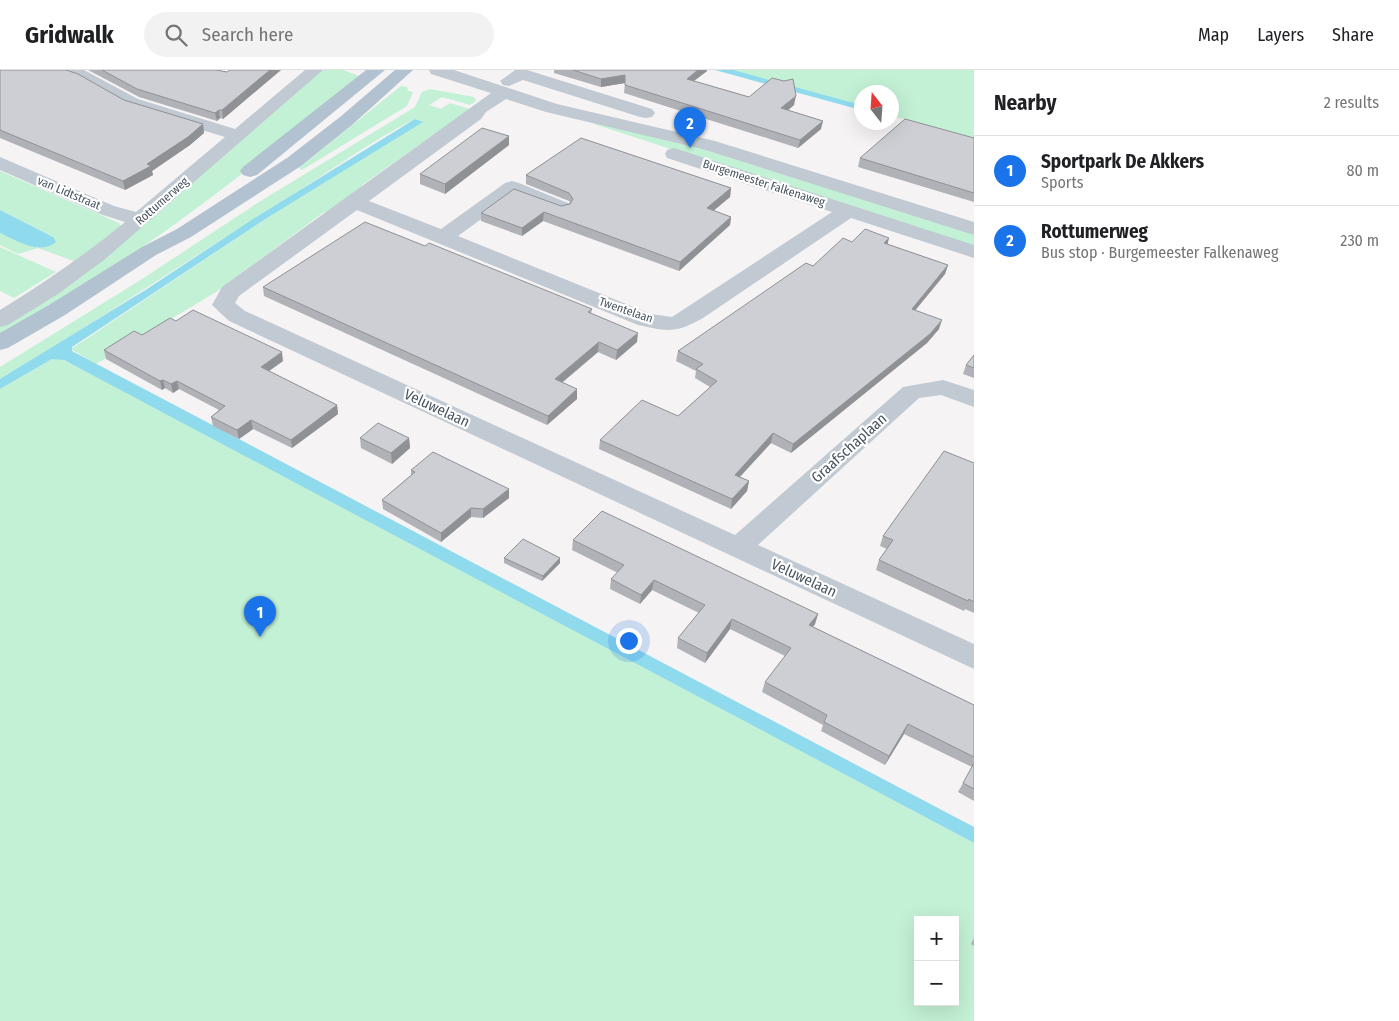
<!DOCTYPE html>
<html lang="en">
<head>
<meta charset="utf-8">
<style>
  :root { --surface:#fff; --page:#f2f2f2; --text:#202124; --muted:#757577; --line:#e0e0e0; --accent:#1a73e8 }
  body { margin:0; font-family:"Fira Sans Condensed",sans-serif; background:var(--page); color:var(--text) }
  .controls { position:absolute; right:15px; bottom:15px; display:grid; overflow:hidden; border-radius:0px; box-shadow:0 5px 20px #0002 }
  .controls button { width:45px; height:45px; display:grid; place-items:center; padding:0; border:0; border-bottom:1px solid var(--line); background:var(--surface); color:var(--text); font:25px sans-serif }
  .compass { position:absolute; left:854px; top:15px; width:45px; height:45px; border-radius:50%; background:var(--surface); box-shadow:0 5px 20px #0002; rotate:343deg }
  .you { position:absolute; left:628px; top:570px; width:18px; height:18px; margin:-12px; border:4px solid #fff; border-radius:50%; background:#1a73e8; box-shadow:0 0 0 8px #1a73e833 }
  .badge { display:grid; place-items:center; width:32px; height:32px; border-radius:50%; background:var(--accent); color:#fff; font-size:16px; font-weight:700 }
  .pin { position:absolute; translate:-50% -41px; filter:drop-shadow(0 1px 2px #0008) }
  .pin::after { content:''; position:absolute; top:26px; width:18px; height:15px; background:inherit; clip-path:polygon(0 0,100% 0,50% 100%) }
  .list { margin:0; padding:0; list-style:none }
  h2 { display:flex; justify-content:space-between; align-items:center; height:65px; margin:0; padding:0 20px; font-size:21px }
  h2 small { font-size:16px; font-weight:400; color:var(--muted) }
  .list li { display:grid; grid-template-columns:32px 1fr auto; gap:15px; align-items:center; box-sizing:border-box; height:70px; padding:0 20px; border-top:1px solid var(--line) }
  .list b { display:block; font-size:19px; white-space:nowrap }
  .list p { margin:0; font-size:16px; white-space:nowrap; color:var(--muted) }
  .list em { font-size:16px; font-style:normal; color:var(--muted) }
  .icon { flex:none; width:28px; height:28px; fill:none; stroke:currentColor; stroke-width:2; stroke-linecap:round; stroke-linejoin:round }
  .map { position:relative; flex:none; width:974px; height:951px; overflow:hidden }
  header { display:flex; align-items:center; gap:30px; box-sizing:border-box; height:70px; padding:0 25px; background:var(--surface); border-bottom:1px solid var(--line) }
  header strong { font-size:24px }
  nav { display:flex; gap:28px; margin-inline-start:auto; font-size:18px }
  .search { width:350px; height:45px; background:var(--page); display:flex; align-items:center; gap:12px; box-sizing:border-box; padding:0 18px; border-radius:28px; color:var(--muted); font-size:19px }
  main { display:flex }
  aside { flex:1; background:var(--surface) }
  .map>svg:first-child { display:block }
</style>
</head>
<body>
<header>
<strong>Gridwalk</strong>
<div class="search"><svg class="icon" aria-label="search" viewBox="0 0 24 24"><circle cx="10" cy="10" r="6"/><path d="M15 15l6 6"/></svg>Search here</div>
<nav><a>Map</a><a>Layers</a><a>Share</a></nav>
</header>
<main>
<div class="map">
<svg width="974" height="951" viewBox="0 0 974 951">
  <rect width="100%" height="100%" fill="#f5f3f3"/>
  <path fill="#c3f1d5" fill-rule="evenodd" d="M321,0H343L362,7C298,61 232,113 164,162C111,199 55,232 0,265V255Z
    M724,0H974V69L892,46V22H862L861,38Z
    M401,16L407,17L408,21L413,22L407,36L302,100L299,98Z
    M430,19L474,27L476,31L470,35L442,27L429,35L441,39L450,33L470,39L362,115L364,121L336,141L324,142L216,222L96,294L71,279L267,148L422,52L415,49C371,71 330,101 289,127C192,187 98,251 0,309V297L139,211L259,132L415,37L422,22Z
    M596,53L702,79L974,164V178L594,54Z
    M0,101L119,153L121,156L79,193L38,178L18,184L0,175V163L38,178L53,167L0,140Z
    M0,177L56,202L14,228L0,221Z
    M58,288L86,301L974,773V951H0V319L52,289ZM918,850H955V932H918Z"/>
  <path fill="#90daee" d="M715,0H733L861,35V40Z
    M415,49L423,52L267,148L72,277V281L974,757V773L64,290L52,289L0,319V309L147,219L253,149Z
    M0,140L53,167L56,172C40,186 16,170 0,163Z"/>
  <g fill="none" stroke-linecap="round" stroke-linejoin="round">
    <path fill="#c1cad2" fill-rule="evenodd" d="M60,0H84L138,29L235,59L305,0H323L104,190L58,224L8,255L0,257V240C44,213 85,185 125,152L100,144L0,100V87L114,136L136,142L225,67L126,37L81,11L62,4Z
      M429,0H454L557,34L715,71L974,152V165L702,79L546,42L506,29L486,42L481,49L369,131L441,159L505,113L512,111L519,113L568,133L571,137L568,141L561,143L514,125L458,166L651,244L672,247L832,142L667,88L665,84L667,80L674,78L974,175V188L851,148L703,248C676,263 669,262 638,255L357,140L239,226L235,233L245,241L735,465L903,317L943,310L974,320V337L941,325L919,328L758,475L974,574V599L229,251L212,235L222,217L491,23L431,4Z
      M515,0H527L652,39L655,43L652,47L646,48L640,47L523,10L509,16L503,15L500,11Z"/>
    <path fill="#b3c2d1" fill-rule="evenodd" d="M366,0H385L257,105L250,107L243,105L240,101L243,97Z
      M395,0H413L352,55L301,96L191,167L156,185L65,245L8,278L0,280V263L49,235L142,177L177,159L287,88L340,47Z"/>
  </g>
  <path fill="#b0b2b7" d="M0,0L124,30L203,54L204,63L190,75L152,101L153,105L125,120L0,68Z
    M88,0H216L227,2L230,0H281L223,49L220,48L217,51L139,27Z
    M554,0H707V1L694,11L749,27L794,35L788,40L821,59L798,78L624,23L625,13L601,17L554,3Z
    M974,68V132L858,97L860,88Z
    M509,75L445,124L420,114V104Z
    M526,105L731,118L730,127L713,141L731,147L730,155L679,201L543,151L522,166L481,151V143L561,136L570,133L569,131L526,114Z
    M852,172L887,174L948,195L945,204L915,240L939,259L927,273L791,383L771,373L740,407L749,411L747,421L731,439L599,379L600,370L678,346L710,317L695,308L696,301L676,291L678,281Z
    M425,176L592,239L591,244L637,272L616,290L598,282L562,313L577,319V329L547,355L264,226L263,217Z
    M176,251L283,291L269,301L337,335L338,344L292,378L253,359L239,369L213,356L211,347L219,340L179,319L173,323L165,318L162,320L106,289L104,280L142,265Z
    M974,285V308L963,304L966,295Z
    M360,368H409L410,378L392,394L361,378Z
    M974,393V543L965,539L964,541L876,500L879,490L887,479L880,476L883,466Z
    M411,400L509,419V428L483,448L471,447L441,472L383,439L382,430L411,405Z
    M573,470L818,544L815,554L813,557L974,635V731L958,722L972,697L904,664L885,695L821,661L823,655L762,622L765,612L785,586L730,559L705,593L677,578L678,568L699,543L652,520L640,534L610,519L611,509L618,503L572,480Z
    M504,488H560V493L542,511L504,493Z
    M974,868V876L971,874Z"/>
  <path fill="#909195" d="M270,0H281L223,49L222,40Z
    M698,0H707V1L686,17L687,9Z
    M625,5V13L601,17V9Z
    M796,26L794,35L780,47L781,38Z
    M219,40L220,48L217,51L215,43Z
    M823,51L821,59L798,78L800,70Z
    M203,54L204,63L190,75L152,101L153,105L125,120L123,111Z
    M509,66V75L445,124V114Z
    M731,118L730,127L706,147L707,138Z
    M544,142L543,151L522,166V158Z
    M731,147L730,155L679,201L680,192Z
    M889,168L887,177L884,173Z
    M948,195L945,204L909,248L912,239Z
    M942,250L939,259L927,273L791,383L793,374Z
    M638,263L637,272L616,290L617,280Z
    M599,272L598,282L554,319L555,309Z
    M282,282L283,291L262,306L261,297Z
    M163,310L165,318L162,320L160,311Z
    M177,311L179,319L173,323L171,314Z
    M577,319V329L547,355L548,346Z
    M337,335L338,344L292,378L291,370Z
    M251,350L253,359L239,369L237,360Z
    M773,363L771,373L733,414L735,405Z
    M409,368L410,378L392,394L391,383Z
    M749,411L747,421L731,439L732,429Z
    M509,419V428L483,448V439Z
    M471,438V447L441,472V463Z
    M560,488V493L542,511L543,506Z
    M654,510L652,520L640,534L641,525Z
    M818,544L815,554L807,565L809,555Z
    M732,549L730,559L705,593L707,583Z
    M908,654L904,664L885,695L889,686Z"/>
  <path fill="#cdcfd5" stroke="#909195" d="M0,0H66L78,4L124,30L203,54L188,67L147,94L151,96L123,111L0,60Z
    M102,0H216L227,2L230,0H270L222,40H219L215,43L137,19Z
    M573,0H698L687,9L749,27L772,8L784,11L793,9L796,26L781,38L823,51L800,70L625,15V5L601,9Z
    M905,49L974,68V123L860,88Z
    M482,58L509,66L445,114L420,104Z
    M581,68L731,118L707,138L731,147L680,192L544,142L522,158L481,143L514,119L561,136L570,134L573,129L569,123L526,105Z
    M365,152L425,176L429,173L592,239L588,242L638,263L617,280L599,272L555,309L577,319L548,346L263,217Z
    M865,159L889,168L884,173L948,195L912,239L942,250L930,264L793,374L773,363L735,405L749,411L732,429L600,370L642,330L678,346L717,311L696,299L703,294L678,281L806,193L813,196L843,168L852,172Z
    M193,240L282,282L261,297L337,335L291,370L251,350L237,360L211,347L225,336L177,311L171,314L163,310L160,311L104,280L134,261L142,265L170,248L176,251Z
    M974,285V298L966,295Z
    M378,353L409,368L391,383L360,368Z
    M944,381L974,393V532L969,529L968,531L879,490L893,470L883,466Z
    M433,382L509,419L483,439L471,438L441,463L382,430L415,402L411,400Z
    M602,441L818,544L809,555L974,635V687L908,654L889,686L824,652L827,645L765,612L791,578L732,549L707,583L678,568L705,535L654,510L641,525L611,509L624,495L573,470Z
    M523,469L560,488L543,506L504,488Z
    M974,693V719L963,713Z"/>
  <g text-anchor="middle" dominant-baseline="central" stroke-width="4.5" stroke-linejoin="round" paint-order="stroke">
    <g font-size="12" fill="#4a5661" stroke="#fff">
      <text transform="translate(764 113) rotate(18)">Burgemeester Falkenaweg</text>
      <text transform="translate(69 123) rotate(23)">van Lidtstraat</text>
      <text transform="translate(162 131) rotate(-41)">Rottumerweg</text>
      <text transform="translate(626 240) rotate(19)">Twentelaan</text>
    </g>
    <g font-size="15" fill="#4a5661" stroke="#fff">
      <text transform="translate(437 338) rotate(25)">Veluwelaan</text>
      <text transform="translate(849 378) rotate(-42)">Graafschaplaan</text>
      <text transform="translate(804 508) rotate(25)">Veluwelaan</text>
    </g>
  </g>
</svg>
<div class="controls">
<button>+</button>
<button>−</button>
</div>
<svg class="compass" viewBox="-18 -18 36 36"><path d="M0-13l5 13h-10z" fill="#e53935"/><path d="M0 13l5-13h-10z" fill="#757577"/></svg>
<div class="you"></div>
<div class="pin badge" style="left:260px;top:567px">1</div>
<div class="pin badge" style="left:690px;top:78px">2</div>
</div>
<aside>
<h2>Nearby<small>2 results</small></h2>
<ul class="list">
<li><span class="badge">1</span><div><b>Sportpark De Akkers</b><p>Sports</p></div><em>80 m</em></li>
<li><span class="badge">2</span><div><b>Rottumerweg</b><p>Bus stop · Burgemeester Falkenaweg</p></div><em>230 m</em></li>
</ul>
</aside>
</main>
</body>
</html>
